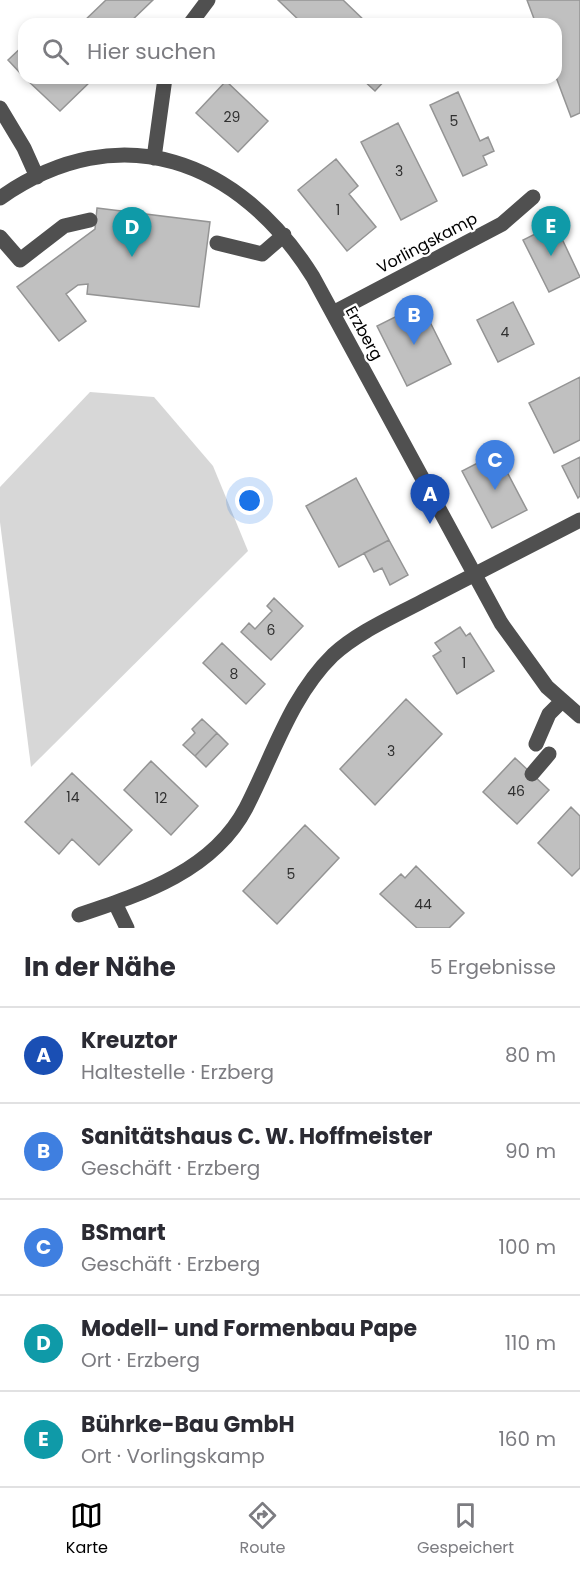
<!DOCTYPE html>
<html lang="de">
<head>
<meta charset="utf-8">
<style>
  :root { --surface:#fff; --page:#f2f2f3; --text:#2b2b33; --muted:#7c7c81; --line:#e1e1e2; --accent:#000 }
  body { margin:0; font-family:Poppins,sans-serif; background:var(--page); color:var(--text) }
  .you { position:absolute; left:250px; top:501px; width:21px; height:21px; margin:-15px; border:4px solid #fff; border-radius:50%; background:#1a73e8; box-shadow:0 0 0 9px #1a73e833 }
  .badge { display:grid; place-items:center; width:39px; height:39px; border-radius:50%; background:var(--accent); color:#fff; font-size:20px; font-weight:700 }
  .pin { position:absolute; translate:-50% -50px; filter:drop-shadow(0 2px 3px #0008) }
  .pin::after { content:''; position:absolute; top:32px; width:21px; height:18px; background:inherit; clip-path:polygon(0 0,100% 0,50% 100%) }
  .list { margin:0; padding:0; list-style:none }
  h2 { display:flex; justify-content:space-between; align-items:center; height:78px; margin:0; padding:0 24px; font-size:26px }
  h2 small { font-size:20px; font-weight:400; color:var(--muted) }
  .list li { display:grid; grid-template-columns:39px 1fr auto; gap:18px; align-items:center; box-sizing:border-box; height:96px; padding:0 24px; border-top:2px solid var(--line) }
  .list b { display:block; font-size:22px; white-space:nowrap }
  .list p { margin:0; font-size:20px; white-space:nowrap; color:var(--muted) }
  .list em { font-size:20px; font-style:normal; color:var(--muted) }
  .icon { flex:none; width:33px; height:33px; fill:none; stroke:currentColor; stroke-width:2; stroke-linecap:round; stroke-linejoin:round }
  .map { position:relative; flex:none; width:580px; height:928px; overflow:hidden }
  .search { position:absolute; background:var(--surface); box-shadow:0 3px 9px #0003; left:18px; right:18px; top:18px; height:66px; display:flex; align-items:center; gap:15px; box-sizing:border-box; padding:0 21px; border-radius:18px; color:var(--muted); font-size:22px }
  .sheet { height:558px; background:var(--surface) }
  nav { display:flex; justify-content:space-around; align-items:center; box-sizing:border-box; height:84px; border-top:2px solid var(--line); background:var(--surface); font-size:16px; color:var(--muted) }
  nav a { display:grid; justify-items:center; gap:3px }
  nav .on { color:var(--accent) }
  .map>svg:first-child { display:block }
</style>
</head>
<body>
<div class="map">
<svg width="580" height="928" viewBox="0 0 580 928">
  <rect width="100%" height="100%" fill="#fff"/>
  <path fill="#d7d7d7" d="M90,392L154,397L213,466L248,551L31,767L0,522V487Z"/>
  <path fill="#c0c0c0" stroke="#949494" stroke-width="1.5" d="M106,0H153L128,24H81Z
    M278,0H343L368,24H303Z
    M527,0H580V113L571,117L556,77V24H536Z
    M24,45V77L8,60Z
    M25,78H94L60,111Z
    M361,78H387L375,91Z
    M226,81L268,121L238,152L196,113Z
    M458,92L480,141L488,137L494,151L483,156L487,165L463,176L430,105Z
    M398,123L437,201L401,220L361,142Z
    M336,159L358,186L349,194L376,227L347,251L298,190Z
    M97,208L210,222L199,307L87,294L88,284L78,285L66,294L86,321L59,341L17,287L95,229Z
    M555,224L580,277L549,292L523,240Z
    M513,302L534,344L498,362L477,320Z
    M421,304L451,364L407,386L377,326Z
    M580,377V440L554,453L529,403Z
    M497,453L527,510L492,528L462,471Z
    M580,457V496L578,498L562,466Z
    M356,478L389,540L339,567L306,506Z
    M389,540L408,575L390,585L382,568L374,572L364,553Z
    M274,598L303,626L271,660L241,632L249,623L255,629L272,611L267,606Z
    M460,627L466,636L470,633L494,671L457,694L433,656L441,651L435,643Z
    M222,643L265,684L246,704L203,663Z
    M406,699L442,734L375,805L340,769Z
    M202,719L217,733L195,756L183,745L195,733L192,729Z
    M217,733L228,744L206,767L195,756Z
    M515,758L549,790L517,824L483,792Z
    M151,761L198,806L171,835L124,790Z
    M72,773L132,830L99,865L72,839L59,854L25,822Z
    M571,807L580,816V868L572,876L538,843Z
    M305,825L339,858L277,924L243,891Z
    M416,866L464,913L449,928H417L380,894L401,874L405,878Z"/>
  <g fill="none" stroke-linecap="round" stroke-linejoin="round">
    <path stroke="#505050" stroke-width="15" d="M190,24L208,0
      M0,108L24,148L37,177
      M154,158L165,78
      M0,198C120,114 240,160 313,277L501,623L547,687L580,716
      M0,237L20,260L64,226L90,220
      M217,243L262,254L284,235
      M333,313L502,224L533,197
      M536,744L549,714L562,701
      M532,774L549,754
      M115,903L127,928
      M79,915C142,894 213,871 246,808C273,756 290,697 333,655C358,632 393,617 423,601C475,574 527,547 580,520"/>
  </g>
  <g text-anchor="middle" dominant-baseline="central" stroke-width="4.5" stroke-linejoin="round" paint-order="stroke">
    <g font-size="14" fill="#303030">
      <text x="232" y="117">29</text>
      <text x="454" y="121">5</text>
      <text x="399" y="171">3</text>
      <text x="338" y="210">1</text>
      <text x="505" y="332">4</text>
      <text x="271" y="630">6</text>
      <text x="464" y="663">1</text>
      <text x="234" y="674">8</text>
      <text x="391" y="751">3</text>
      <text x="516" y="791">46</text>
      <text x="73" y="797">14</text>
      <text x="161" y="798">12</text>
      <text x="291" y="874">5</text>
      <text x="423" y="904">44</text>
    </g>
    <g font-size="16" fill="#000" stroke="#fff">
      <text transform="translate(427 243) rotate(-28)">Vorlingskamp</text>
      <text transform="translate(364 333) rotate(61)">Erzberg</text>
    </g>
  </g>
</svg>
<div class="you"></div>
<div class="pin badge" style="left:430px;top:524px;background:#1a4fb4">A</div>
<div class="pin badge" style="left:414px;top:345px;background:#3f7fe0">B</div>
<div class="pin badge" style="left:495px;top:490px;background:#3f7fe0">C</div>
<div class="pin badge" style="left:132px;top:257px;background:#0f9aa8">D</div>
<div class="pin badge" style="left:551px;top:256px;background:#0f9aa8">E</div>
<div class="search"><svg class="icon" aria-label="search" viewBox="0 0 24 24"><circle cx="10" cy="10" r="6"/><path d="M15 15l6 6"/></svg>Hier suchen</div>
</div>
<section class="sheet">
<h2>In der Nähe<small>5 Ergebnisse</small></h2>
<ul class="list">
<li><span class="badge" style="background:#1a4fb4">A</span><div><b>Kreuztor</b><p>Haltestelle · Erzberg</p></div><em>80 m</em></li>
<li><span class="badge" style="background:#3f7fe0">B</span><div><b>Sanitätshaus C. W. Hoffmeister</b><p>Geschäft · Erzberg</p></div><em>90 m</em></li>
<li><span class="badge" style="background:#3f7fe0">C</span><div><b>BSmart</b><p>Geschäft · Erzberg</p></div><em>100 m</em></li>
<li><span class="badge" style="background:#0f9aa8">D</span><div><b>Modell- und Formenbau Pape</b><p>Ort · Erzberg</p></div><em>110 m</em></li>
<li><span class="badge" style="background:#0f9aa8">E</span><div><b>Bührke-Bau GmbH</b><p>Ort · Vorlingskamp</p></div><em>160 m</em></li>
</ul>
</section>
<nav>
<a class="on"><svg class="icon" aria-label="map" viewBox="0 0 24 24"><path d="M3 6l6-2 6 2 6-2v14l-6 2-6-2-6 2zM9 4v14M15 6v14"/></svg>Karte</a>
<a><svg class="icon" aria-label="directions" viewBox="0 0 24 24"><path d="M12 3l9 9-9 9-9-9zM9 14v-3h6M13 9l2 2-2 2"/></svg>Route</a>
<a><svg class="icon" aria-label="saved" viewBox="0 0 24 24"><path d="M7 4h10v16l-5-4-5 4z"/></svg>Gespeichert</a>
</nav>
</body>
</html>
